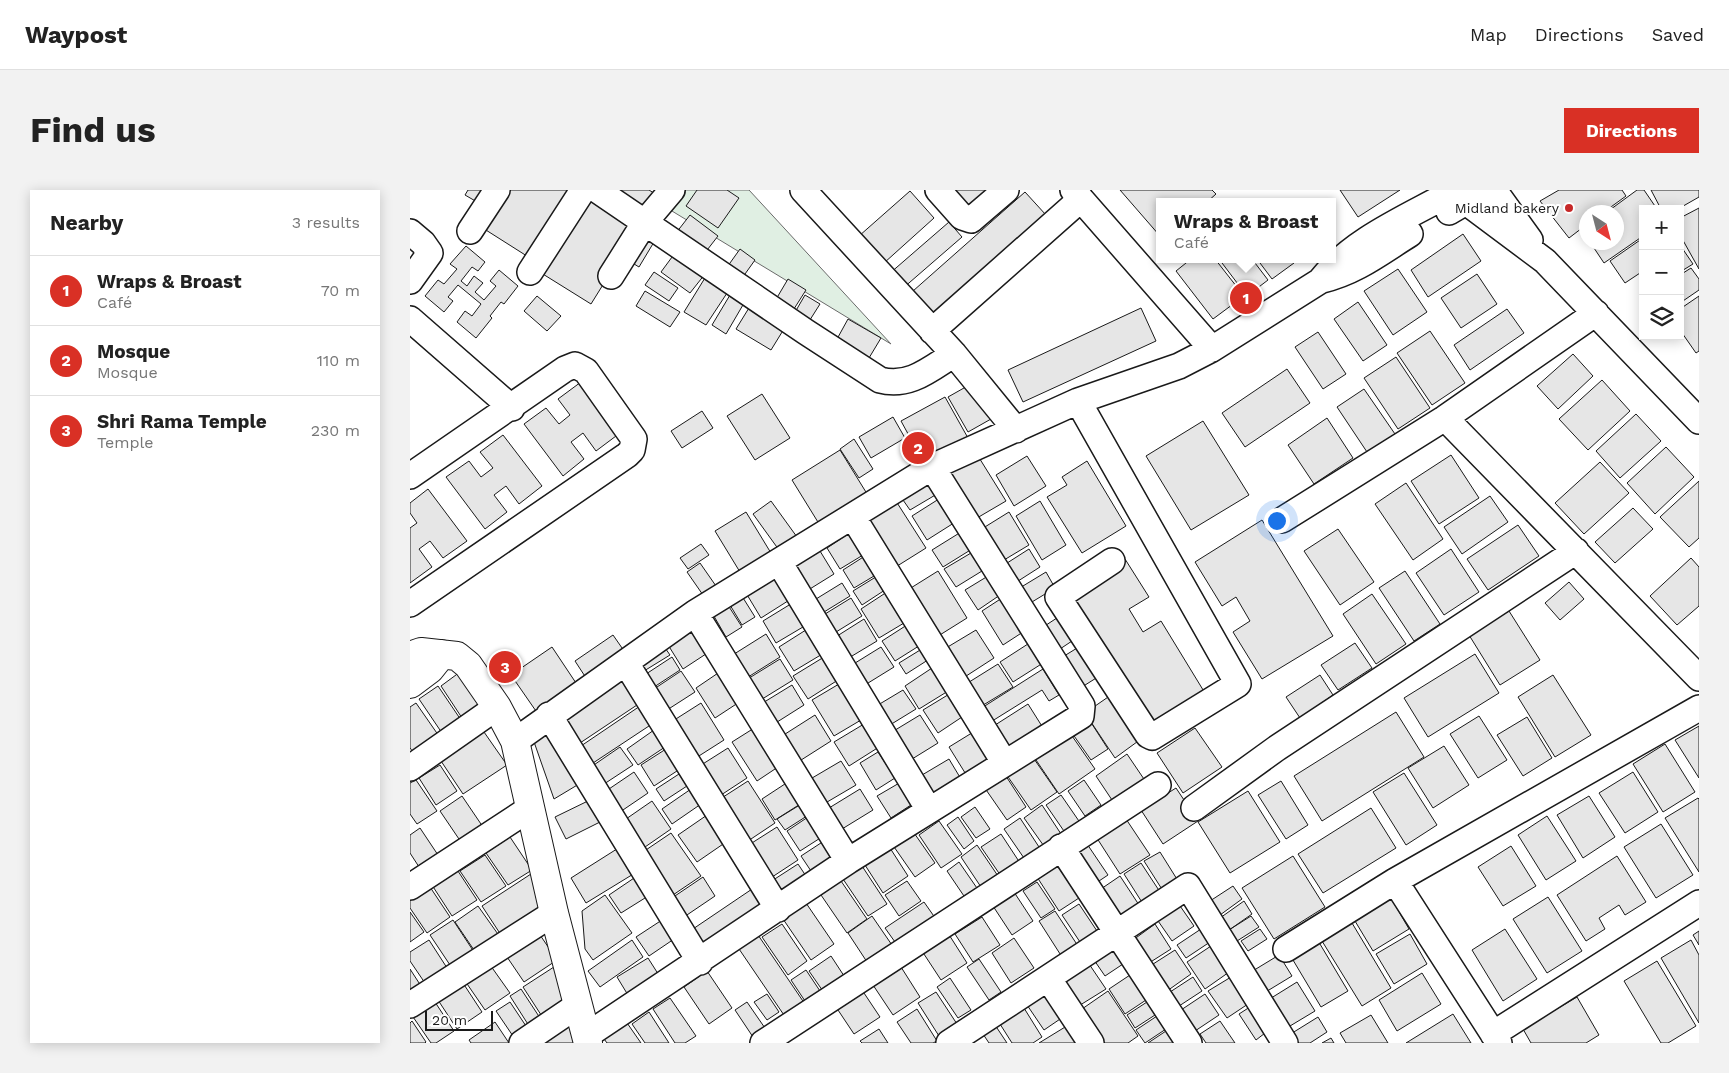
<!DOCTYPE html>
<html lang="en">
<head>
<meta charset="utf-8">
<style>
  :root { --surface:#fff; --page:#f2f2f2; --text:#222; --muted:#767676; --line:#e0e0e0; --accent:#d93025 }
  body { margin:0; font-family:"Work Sans",sans-serif; background:var(--page); color:var(--text) }
  .controls { position:absolute; right:15px; top:15px; display:grid; overflow:hidden; border-radius:0px; box-shadow:0 2px 12px #0003 }
  .controls button { width:45px; height:45px; display:grid; place-items:center; padding:0; border:0; border-bottom:1px solid var(--line); background:var(--surface); color:var(--text); font:25px sans-serif }
  .compass { position:absolute; left:1169px; top:15px; width:45px; height:45px; border-radius:50%; background:var(--surface); box-shadow:0 2px 12px #0003; rotate:144deg }
  .scale { position:absolute; left:15px; bottom:12px; width:68px; box-sizing:border-box; padding-left:5px; border:2px solid #1a1a1a; border-top:0; font-size:14px; line-height:18px; white-space:nowrap; color:#1a1a1a; -webkit-text-stroke:4px #fff; paint-order:stroke }
  .you { position:absolute; left:866px; top:330px; width:18px; height:18px; margin:-12px; border:4px solid #fff; border-radius:50%; background:#1a73e8; box-shadow:0 0 0 8px #1a73e833 }
  .badge { display:grid; place-items:center; width:32px; height:32px; border-radius:50%; background:var(--accent); color:#fff; font-size:16px; font-weight:700 }
  .pin { position:absolute; translate:-50% -50%; border:2px solid #fff; box-shadow:0 1px 5px #0006 }
  .popup { position:absolute; left:746px; top:8px; width:180px; height:65px; box-sizing:border-box; display:grid; place-content:center; border-radius:0px; background:var(--surface); filter:drop-shadow(0 1px 4px #0005); font-size:16px; white-space:nowrap; color:var(--muted) }
  .popup b { font-size:19px; color:var(--text) }
  .popup::after { content:''; position:absolute; left:50%; top:100%; margin-left:-10px; border:10px solid transparent; border-top-color:var(--surface) }
  .list { margin:0; padding:0; list-style:none }
  h2 { display:flex; justify-content:space-between; align-items:center; height:65px; margin:0; padding:0 20px; font-size:21px }
  h2 small { font-size:16px; font-weight:400; color:var(--muted) }
  .list li { display:grid; grid-template-columns:32px 1fr auto; gap:15px; align-items:center; box-sizing:border-box; height:70px; padding:0 20px; border-top:1px solid var(--line) }
  .list b { display:block; font-size:19px; white-space:nowrap }
  .list p { margin:0; font-size:16px; white-space:nowrap; color:var(--muted) }
  .list em { font-size:16px; font-style:normal; color:var(--muted) }
  .icon { flex:none; width:28px; height:28px; fill:none; stroke:currentColor; stroke-width:2; stroke-linecap:round; stroke-linejoin:round }
  .map { position:relative; flex:none; width:1289px; height:853px; overflow:hidden; border-radius:0px }
  header { display:flex; align-items:center; gap:30px; box-sizing:border-box; height:70px; padding:0 25px; background:var(--surface); border-bottom:1px solid var(--line) }
  header strong { font-size:24px }
  nav { display:flex; gap:28px; margin-inline-start:auto; font-size:18px }
  .intro { display:flex; align-items:center; justify-content:space-between; box-sizing:border-box; height:120px; padding:0 30px }
  h1 { margin:0; font-size:35px }
  .button { padding:12px 22px; border-radius:0px; background:var(--accent); color:#fff; font-size:18px; font-weight:700 }
  main { display:flex; gap:30px; padding:0 30px }
  aside { flex:1; background:var(--surface); border-radius:0px; box-shadow:0 2px 12px #0003 }
  .map>svg:first-child { display:block }
</style>
</head>
<body>
<header>
<strong>Waypost</strong>
<nav><a>Map</a><a>Directions</a><a>Saved</a></nav>
</header>
<div class="intro"><h1>Find us</h1><a class="button">Directions</a></div>
<main>
<aside>
<h2>Nearby<small>3 results</small></h2>
<ul class="list">
<li><span class="badge">1</span><div><b>Wraps &amp; Broast</b><p>Café</p></div><em>70 m</em></li>
<li><span class="badge">2</span><div><b>Mosque</b><p>Mosque</p></div><em>110 m</em></li>
<li><span class="badge">3</span><div><b>Shri Rama Temple</b><p>Temple</p></div><em>230 m</em></li>
</ul>
</aside>
<div class="map">
<svg width="1289" height="853" viewBox="0 0 1289 853">
  <rect width="100%" height="100%" fill="#fff"/>
  <path fill="#e0efe3" stroke="#6a6a6a" d="M275,0H339L481,154L257,18Z"/>
  <path fill="#e6e6e6" stroke="#1a1a1a" d="M58,0H85L74,16L55,5Z
    M91,0H165L120,68L68,35Z
    M204,0H239L247,5L234,24Z
    M287,0H317L329,8L308,38L276,16Z
    M535,0H586L557,25Z
    M710,0H802L806,4L797,12H750V46Z
    M930,0H990L948,27Z
    M1149,0H1212L1216,6L1194,22H1176V35L1159,48L1130,11Z
    M1227,0H1234L1247,19H1233V46L1194,73L1180,52H1206V22H1197Z
    M1241,0H1289V7L1268,19H1251Z
    M500,1L524,28L474,73L449,46Z
    M615,2L636,25L523,124L503,101Z
    M175,7L227,40L181,114L128,81Z
    M1289,18V79L1270,45V28Z
    M280,25L308,46L294,64L266,43Z
    M539,32L552,47L492,99L479,84Z
    M1176,37V48L1172,41Z
    M232,44L244,52L229,77L216,69Z
    M1053,44L1071,71L1018,107L1001,80Z
    M1233,48V81L1215,93L1200,71Z
    M1270,55L1283,74L1270,82Z
    M56,56L75,72L68,81L62,77L51,91L57,96L64,86L73,93L65,102L74,110L86,96L80,91L89,80L108,96L94,114L91,112L80,126L82,128L66,148L47,132L55,121L62,126L71,114L48,95L38,107L43,111L34,122L15,106L28,90L34,94L47,79L40,74Z
    M330,59L345,70L330,91L315,80Z
    M265,63L295,84L280,103L251,82Z
    M781,69H805L834,106L803,129L766,81Z
    M809,69H842L858,90L837,106Z
    M847,69H882L884,73L862,89Z
    M1281,78L1289,89V100L1270,113V85Z
    M988,79L1017,122L983,145L954,101Z
    M244,82L268,98L259,111L235,95Z
    M298,83L321,97L296,135L274,122Z
    M1067,84L1087,114L1051,138L1031,108Z
    M378,89L396,100L382,122L365,111Z
    M323,100L337,108L316,144L302,135Z
    M235,101L270,122L260,137L226,116Z
    M395,105L410,114L398,133L384,124Z
    M127,106L151,126L137,141L114,121Z
    M1289,106V161L1286,163L1270,140V119Z
    M948,112L977,155L953,171L924,129Z
    M342,113L377,134L361,160L326,139Z
    M731,118L746,151L613,212L598,180Z
    M1097,119L1114,143L1060,180L1044,155Z
    M438,129L471,148L459,168L427,149Z
    M1020,141L1055,193L1022,215L987,163Z
    M908,142L936,184L913,199L885,157Z
    M1163,164L1183,186L1148,219L1127,196Z
    M986,167L1020,218L988,239L954,188Z
    M877,179L900,213L835,257L812,223Z
    M1192,190L1220,221L1178,260L1149,229Z
    M171,192L210,243L186,261L173,243L161,252L174,269L153,286L114,234L136,218L149,234L160,225L148,209Z
    M561,194L581,229L558,242L538,207Z
    M954,199L985,244L957,262L927,217Z
    M352,204L380,248L345,270L317,226Z
    M535,207L558,248L514,273L491,231Z
    M292,221L303,238L272,258L261,241Z
    M1226,224L1251,251L1210,288L1186,261Z
    M483,227L495,248L461,268L449,247Z
    M917,228L943,268L904,294L878,255Z
    M793,231L839,305L781,340L736,266Z
    M93,245L132,296L109,314L96,296L84,305L97,322L75,339L36,287L59,271L71,287L83,278L70,262Z
    M444,249L463,279L449,288L430,259Z
    M1256,257L1284,287L1245,324L1217,293Z
    M430,260L459,307L411,337L382,290Z
    M1041,265L1069,308L1029,334L1001,291Z
    M568,266L596,311L567,328L539,283Z
    M617,266L636,296L604,316L586,285Z
    M677,271L716,336L672,363L637,307L657,295L652,287Z
    M1190,272L1219,303L1174,344L1145,313Z
    M1289,291V348L1279,357L1250,327Z
    M520,293L527,304L500,320L493,310Z
    M996,293L1033,349L1003,370L965,314Z
    M18,299L57,351L33,368L20,351L9,359L22,377L0,393V338L7,333L0,323V313Z
    M1080,306L1098,332L1052,364L1034,337Z
    M532,307L547,331L517,350L502,326Z
    M484,308L516,358L484,378L452,328Z
    M361,311L387,347L369,360L343,324Z
    M630,311L656,355L632,370L606,326Z
    M1223,318L1243,339L1205,373L1185,352Z
    M336,322L364,368L333,387L305,341Z
    M599,322L619,355L589,373L570,340Z
    M852,330L923,446L852,489L823,442L840,431L826,407L812,416L785,372Z
    M1108,335L1129,366L1078,400L1057,369Z
    M928,339L964,392L930,415L894,361Z
    M444,340L458,362L430,379L417,358Z
    M551,342L562,359L533,377L522,360Z
    M291,354L299,365L278,379L270,368Z
    M619,359L630,377L605,393L594,375Z
    M1041,359L1069,402L1034,425L1006,383Z
    M410,361L424,384L395,402L380,379Z
    M561,363L572,381L546,397L534,379Z
    M458,364L469,383L444,398L433,380Z
    M1281,368L1289,377V416L1267,435L1240,406Z
    M715,369L739,407L719,419L733,442L751,431L798,508L742,541L659,403Z
    M290,373L306,396L293,405L277,382Z
    M528,381L557,428L525,448L496,401Z
    M995,381L1030,434L1004,451L969,398Z
    M636,382L645,398L617,415L608,399Z
    M366,384L381,409L351,428L336,403Z
    M469,385L478,398L452,415L443,401Z
    M578,386L590,405L568,420L555,400Z
    M1159,392L1174,409L1150,430L1135,413Z
    M432,393L440,406L414,422L406,409Z
    M480,400L499,430L469,448L451,419Z
    M330,403L345,427L332,435L317,410Z
    M962,404L996,454L966,474L933,424Z
    M441,408L452,426L426,442L415,424Z
    M592,408L613,442L593,455L572,421Z
    M316,412L332,437L316,447L301,421Z
    M384,412L398,434L366,453L353,431Z
    M1099,421L1130,470L1090,495L1059,445Z
    M653,424L668,447L641,465L627,441Z
    M454,429L467,451L437,469L424,448Z
    M283,431L302,460L273,479L255,450Z
    M500,433L512,454L485,471L472,451Z
    M399,438L414,463L384,481L369,457Z
    M566,440L584,468L550,490L531,461Z
    M356,444L370,467L335,489L321,466Z
    M203,445L219,468L180,494L165,471Z
    M251,452L260,465L234,481L226,468Z
    M621,452L633,473L603,492L590,472Z
    M945,453L962,478L928,500L911,475Z
    M672,455L691,485L664,502L646,471Z
    M142,457L168,496L128,524L101,485Z
    M471,457L484,477L450,498L437,478Z
    M515,457L521,468L496,484L489,473Z
    M1065,464L1089,503L1018,547L994,508Z
    M262,467L270,480L241,499L233,486Z
    M414,467L428,490L398,509L383,486Z
    M370,469L383,490L349,511L336,490Z
    M528,474L543,498L509,519L495,496Z
    M588,474L603,497L570,517L556,494Z
    M314,479L334,509L305,528L286,498Z
    M633,479L649,505L639,511L632,500L579,533L570,519Z
    M271,481L285,502L257,520L244,499Z
    M50,482L74,517L54,531L31,496Z
    M910,485L923,505L890,528L876,507Z
    M1143,485L1181,545L1145,567L1108,507Z
    M213,488L230,513L167,555L150,531Z
    M429,494L451,530L424,546L402,510Z
    M382,495L394,515L364,534L351,514Z
    M28,496L53,533L34,546L9,509Z
    M493,500L506,519L475,538L463,518Z
    M541,503L555,525L528,543L513,520Z
    M701,505L731,549L705,568L675,523Z
    M6,513L31,549L6,566L0,558V517Z
    M291,513L314,550L281,571L258,534Z
    M233,514L245,532L180,575L168,558Z
    M618,514L635,541L599,564L582,537Z
    M986,522L1014,567L912,631L884,586Z
    M405,525L421,551L388,572L372,546Z
    M510,525L528,553L494,574L477,545Z
    M1069,526L1097,570L1068,588L1040,544Z
    M1117,527L1142,568L1113,586L1087,545Z
    M680,531L698,559L681,570L662,543Z
    M454,534L469,557L439,576L424,552Z
    M349,535L374,573L347,591L322,552Z
    M1289,536V588L1265,550Z
    M785,538L812,577L773,603L747,563Z
    M244,540L255,557L228,575L217,559Z
    M565,541L583,570L557,586L539,557Z
    M74,542L97,575L53,604L31,571Z
    M141,543L169,594L144,609L123,549Z
    M660,543L685,579L649,604L624,567Z
    M1255,554L1285,602L1253,622L1223,574Z
    M1034,556L1059,595L1023,618L998,578Z
    M210,557L223,575L191,596L178,579Z
    M318,558L337,588L308,607L288,577Z
    M256,559L270,579L244,596L231,575Z
    M468,562L485,588L466,600L450,573Z
    M717,564L738,595L706,616L686,586Z
    M622,566L647,602L621,620L596,584Z
    M539,569L554,594L523,613L507,588Z
    M431,571L446,595L412,615L397,591Z
    M30,575L47,601L26,615L9,588Z
    M592,580L616,617L597,630L572,594Z
    M224,582L238,603L210,622L196,601Z
    M1223,582L1248,622L1215,643L1189,603Z
    M994,583L1027,635L996,655L963,602Z
    M269,584L277,596L254,611L246,599Z
    M6,590L27,621L7,634L0,624V593Z
    M381,590L395,611L365,630L352,609Z
    M674,590L691,615L675,626L658,601Z
    M338,591L365,633L335,653L307,611Z
    M871,591L898,635L876,649L848,605Z
    M491,592L504,613L481,628L467,606Z
    M766,598L788,631L753,654L731,620Z
    M281,599L291,614L262,634L252,619Z
    M450,599L463,620L432,639L419,618Z
    M838,601L870,652L820,683L788,632Z
    M651,605L671,634L656,644L636,615Z
    M52,606L73,637L51,652L30,621Z
    M1179,606L1205,647L1173,668L1147,625Z
    M1288,608L1289,609V682L1255,628Z
    M182,609L192,631L156,649L145,627Z
    M242,611L261,639L235,657L216,629Z
    M393,613L400,624L375,640L367,629Z
    M632,615L653,647L636,659L614,628Z
    M565,617L580,639L566,648L551,627Z
    M961,618L986,658L913,703L888,664Z
    M300,623L319,650L287,672L268,645Z
    M712,623L740,665L710,684L683,642Z
    M401,625L415,645L390,661L377,641Z
    M1137,626L1166,671L1136,690L1108,645Z
    M548,627L564,651L554,659L537,635Z
    M610,628L631,660L616,671L594,639Z
    M529,631L552,664L531,678L509,645Z
    M1251,634L1283,685L1246,708L1214,657Z
    M367,637L388,670L356,691L334,658Z
    M10,638L30,668L11,680L0,663V645Z
    M502,640L525,673L505,687L482,654Z
    M261,643L291,686L260,707L230,664Z
    M591,644L612,676L593,689L571,657Z
    M100,647L122,680L98,695L76,663Z
    M673,648L698,685L683,695L658,658Z
    M417,649L427,664L401,681L391,666Z
    M567,655L588,686L571,697L551,667Z
    M1101,656L1126,696L1093,716L1068,677Z
    M210,657L225,683L176,713L161,688Z
    M480,658L498,686L473,703L455,675Z
    M750,662L770,694L755,704L734,671Z
    M75,665L96,696L71,712L50,681Z
    M883,666L915,717L864,749L832,698Z
    M1207,666L1236,712L1215,725L1209,715L1189,728L1195,739L1176,751L1147,705Z
    M549,672L569,701L556,709L537,681Z
    M731,673L752,705L735,717L714,684Z
    M388,674L398,689L367,709L357,694Z
    M44,675L67,710L42,726L20,692Z
    M647,675L669,708L649,721L627,687Z
    M452,676L477,714L458,726L433,689Z
    M124,682L130,720L91,745L72,716Z
    M230,684L243,703L211,723L199,705Z
    M710,686L731,718L708,733L688,701Z
    M293,687L305,706L271,729L259,710Z
    M16,691L40,727L17,743L0,718V702Z
    M431,691L457,729L437,743L411,705Z
    M497,691L511,711L489,726L475,705Z
    M627,692L645,719L631,728L613,701Z
    M348,695L361,715L290,764L277,743Z
    M823,696L832,709L810,725L800,711Z
    M602,699L623,731L602,745L581,713Z
    M195,705L222,743L183,770L175,759L172,721Z
    M1138,707L1172,761L1137,783L1103,729Z
    M981,708L999,739L963,761L945,731Z
    M834,711L842,724L819,740L810,728Z
    M514,712L528,732L490,759L475,738Z
    M396,713L424,754L401,770L373,729Z
    M768,713L784,736L762,751L746,728Z
    M669,714L689,744L672,755L652,725Z
    M68,716L90,747L66,763L45,732Z
    M645,721L668,756L652,767L629,731Z
    M0,722L14,742L0,752Z
    M462,726L484,758L459,775L438,743Z
    M841,726L849,737L827,751L819,740Z
    M572,727L590,755L563,772L545,744Z
    M255,728L267,747L239,766L226,747Z
    M43,730L64,762L42,778L20,745Z
    M942,733L981,798L952,816L912,751Z
    M372,734L397,771L378,785L352,747Z
    M745,734L761,759L739,773L723,750Z
    M794,737L803,750L776,768L767,755Z
    M850,739L857,749L838,761L831,751Z
    M1095,739L1127,789L1093,811L1062,760Z
    M536,740L557,773L531,790L510,758Z
    M1289,741V755L1283,745Z
    M128,742L147,770L114,792L95,764Z
    M346,742L397,817L378,831L327,756Z
    M1000,744L1017,774L984,794L966,764Z
    M604,748L624,778L601,793L582,763Z
    M907,749L938,801L911,817L880,765Z
    M19,750L39,781L17,796L0,771V762Z
    M222,750L233,767L190,797L178,781Z
    M1281,750L1289,765V833L1251,768Z
    M703,753L716,772L695,786L682,767Z
    M804,754L822,780L795,799L777,772Z
    M765,760L781,784L757,801L740,776Z
    M869,765L882,786L854,803L841,782Z
    M421,766L438,792L417,807L399,781Z
    M238,768L252,790L221,810L207,787Z
    M675,768L696,799L667,817L647,787Z
    M569,769L591,802L579,810L557,777Z
    M1247,771L1286,836L1258,853H1251L1214,791Z
    M78,772L100,803L75,820L53,788Z
    M147,775L160,815L135,831L113,797Z
    M491,777L510,807L483,825L463,795Z
    M0,779L11,796L0,803Z
    M396,780L414,807L399,817L381,790Z
    M297,781L322,818L299,834L274,797Z
    M726,781L742,806L715,824L699,799Z
    M1012,783L1031,814L987,841L969,810Z
    M826,784L844,810L817,828L798,801Z
    M783,787L792,801L766,818L757,804Z
    M540,788L561,820L548,828L527,797Z
    M51,790L72,822L47,839L26,807Z
    M887,792L905,821L875,839L858,810Z
    M637,797L656,825L634,840L615,812Z
    M111,799L132,831L121,839L100,806Z
    M452,800L470,827L444,844L426,817Z
    M698,801L728,846L718,853H694L672,819Z
    M526,802L547,834L529,846L508,813Z
    M357,804L369,822L357,830L344,812Z
    M795,804L809,825L785,841L771,820Z
    M1167,807L1189,845L1176,853H1121L1113,839Z
    M260,808L286,846L275,853H265L243,819Z
    M23,809L44,841L26,853H21L1,824Z
    M100,812L118,839L105,849L86,821Z
    M337,812L357,841L345,850L325,820Z
    M737,812L745,825L725,838L717,825Z
    M843,815L859,840L846,850L829,824Z
    M614,818L632,847L623,853H602L590,834Z
    M507,819L527,851L523,853H501L487,832Z
    M239,822L259,853H235L222,834Z
    M750,824L759,837L735,853L726,840Z
    M1043,824L1061,853H996Z
    M961,825L978,853H936L930,843Z
    M908,827L917,842L900,853H883L879,845Z
    M215,830L231,853H197L192,846Z
    M2,831L16,852L15,853H0V833Z
    M810,831L825,853H796L790,844Z
    M85,832L99,853H61L59,850Z
    M660,834L672,853H629Z
    M158,835L166,853H130Z
    M585,835L597,853H579L573,844Z
    M469,839L478,853H452L450,851Z
    M759,839L764,853H738Z
    M921,848L924,853H912Z"/>
  <g fill="none" stroke-linecap="round" stroke-linejoin="round">
    <g stroke="#1a1a1a" stroke-width="28">
      <path id="minor" d="M187,0L396,142L470,190C499,198 520,179 544,164
        M393,0L544,164L606,240
        M528,0L552,27L561,30L596,0
        M663,0L802,159
        M1084,0L1120,50
        M1039,22L1056,12L1135,71L1289,231
        M60,41L87,0
        M0,42L13,53L20,63L0,91
        M120,82L173,0
        M201,86L235,32L262,0
        M912,90C946,82 971,62 1000,44
        M0,129L102,218
        M522,141L671,9
        M668,211L828,494L742,547L738,545L648,407L702,371
        M1035,228L1289,488
        M0,286L155,179L165,175L176,181L224,249L222,260L217,265L0,414
        M443,327L594,572
        M872,330L1035,228L1186,123
        M369,372L519,620
        M285,423L438,671
        M216,473L368,719
        M139,525L290,772
        M105,551L285,423L522,277L668,211L769,176L802,159L910,91C943,49 998,27 1044,1
        M0,578L87,517
        M784,618L867,558L1166,361
        M651,657L779,853
        M985,691L1089,853
        M0,697L119,619
        M876,759L985,691L1289,518
        M638,788L681,853
        M0,815L144,723
        M1083,844L1289,713
        M176,846L438,671L671,526L672,516L522,277
        M112,853L168,815
        M353,853L748,595
        M539,853L778,696L875,853"/>
    </g>
    <g stroke="#1a1a1a" stroke-width="30">
      <path id="major" d="M1043,0L1056,12L1077,0
        M0,466L11,462L47,466L58,475L87,517L105,551L144,723L178,853
        M0,494L20,479L32,464"/>
    </g>
    <use href="#minor" stroke="#fff" stroke-width="25"/>
    <use href="#major" stroke="#fff" stroke-width="28"/>
  </g>
  <circle fill="#c62828" stroke="#fff" stroke-width="2" cx="1159" cy="18" r="5"/>
  <g text-anchor="middle" dominant-baseline="central" stroke-width="4" stroke-linejoin="round" paint-order="stroke">
    <g font-size="14" fill="#1a1a1a" stroke="#fff" text-anchor="end">
      <text x="1149" y="18">Midland bakery</text>
    </g>
  </g>
</svg>
<div class="controls">
<button>+</button>
<button>−</button>
<button><svg class="icon" aria-label="layers" viewBox="0 0 24 24"><path d="M12 4l9 5-9 5-9-5zM3 14l9 5 9-5"/></svg></button>
</div>
<svg class="compass" viewBox="-18 -18 36 36"><path d="M0-13l5 13h-10z" fill="#e53935"/><path d="M0 13l5-13h-10z" fill="#767676"/></svg>
<div class="scale">20 m</div>
<div class="you"></div>
<div class="pin badge" style="left:836px;top:108px">1</div>
<div class="popup"><b>Wraps &amp; Broast</b>Café</div>
<div class="pin badge" style="left:508px;top:258px">2</div>
<div class="pin badge" style="left:95px;top:477px">3</div>
</div>
</main>
</body>
</html>
